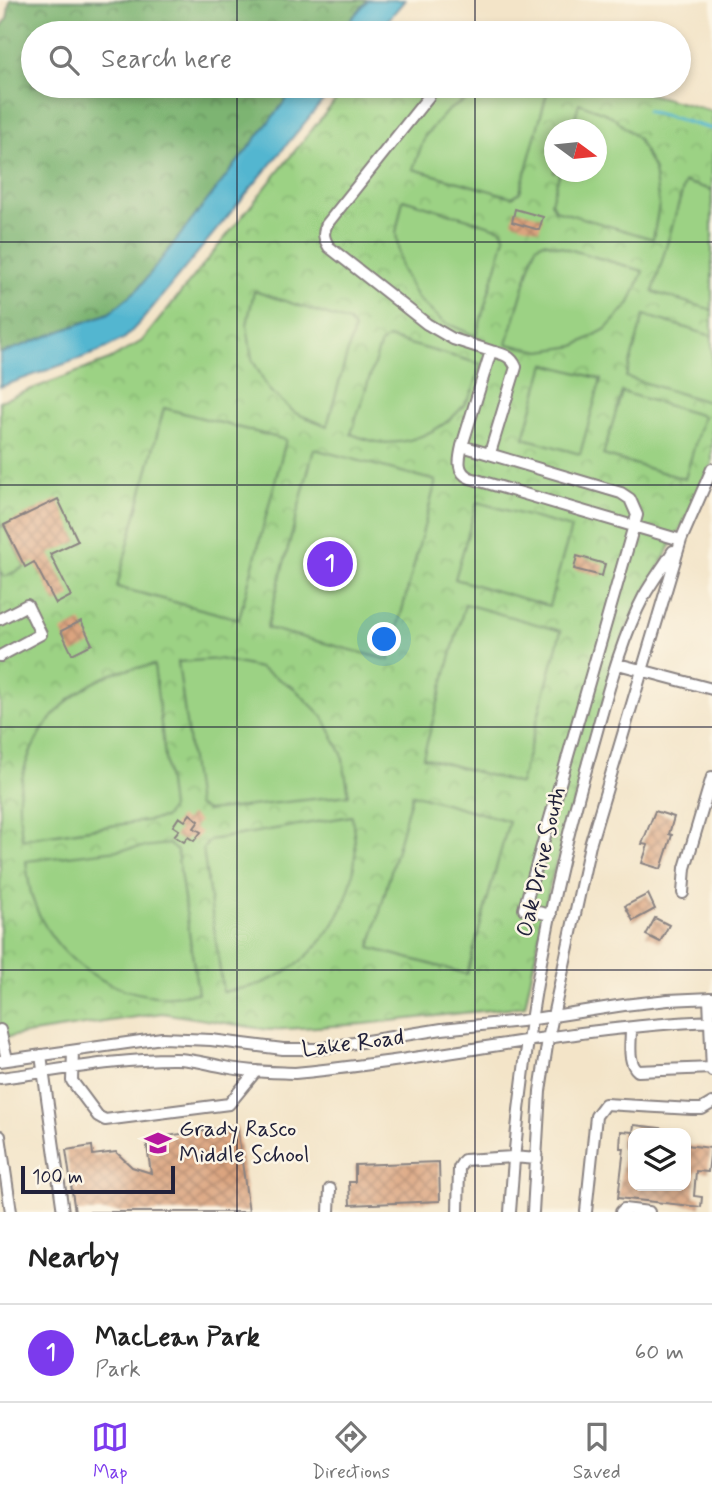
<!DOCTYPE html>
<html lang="en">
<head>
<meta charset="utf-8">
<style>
  :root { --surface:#fff; --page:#f6f6f6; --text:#222; --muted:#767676; --line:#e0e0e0; --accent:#7c3aed }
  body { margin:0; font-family:Mynerve,sans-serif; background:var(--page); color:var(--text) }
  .controls { position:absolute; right:21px; bottom:21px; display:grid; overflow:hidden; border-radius:14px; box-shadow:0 4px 10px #0003 }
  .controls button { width:63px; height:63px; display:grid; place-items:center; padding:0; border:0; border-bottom:2px solid var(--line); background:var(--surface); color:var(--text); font:35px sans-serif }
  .compass { position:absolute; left:544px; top:119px; width:63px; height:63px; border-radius:50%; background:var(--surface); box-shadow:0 4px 10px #0003; rotate:105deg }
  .scale { position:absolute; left:21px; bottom:18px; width:154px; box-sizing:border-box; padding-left:7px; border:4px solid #22223b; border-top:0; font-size:19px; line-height:24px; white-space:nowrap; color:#22223b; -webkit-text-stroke:5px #fcf5e5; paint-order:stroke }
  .you { position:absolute; left:385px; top:640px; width:24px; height:24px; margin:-18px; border:5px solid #fff; border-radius:50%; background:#1a73e8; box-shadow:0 0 0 10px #1a73e833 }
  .badge { display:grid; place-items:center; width:46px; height:46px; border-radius:50%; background:var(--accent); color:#fff; font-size:23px; font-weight:700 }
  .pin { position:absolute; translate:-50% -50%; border:4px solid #fff; box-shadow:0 2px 7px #0006 }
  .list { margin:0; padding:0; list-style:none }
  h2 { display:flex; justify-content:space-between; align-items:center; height:91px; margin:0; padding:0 28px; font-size:30px }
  h2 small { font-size:23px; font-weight:400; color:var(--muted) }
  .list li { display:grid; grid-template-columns:46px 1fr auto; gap:21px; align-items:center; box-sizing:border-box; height:98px; padding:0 28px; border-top:2px solid var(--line) }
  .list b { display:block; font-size:26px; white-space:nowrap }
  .list p { margin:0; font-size:23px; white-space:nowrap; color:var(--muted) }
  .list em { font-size:23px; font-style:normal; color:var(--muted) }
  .icon { flex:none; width:38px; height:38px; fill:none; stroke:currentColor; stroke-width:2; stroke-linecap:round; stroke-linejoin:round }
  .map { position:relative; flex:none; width:712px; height:1212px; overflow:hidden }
  .search { position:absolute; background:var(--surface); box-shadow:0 4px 10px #0003; left:21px; right:21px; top:21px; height:77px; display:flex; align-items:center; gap:18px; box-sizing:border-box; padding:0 24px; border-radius:38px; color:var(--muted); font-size:26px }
  .sheet { height:189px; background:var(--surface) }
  nav { display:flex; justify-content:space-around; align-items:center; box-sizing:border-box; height:98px; border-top:2px solid var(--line); background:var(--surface); font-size:19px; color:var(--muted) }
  nav a { display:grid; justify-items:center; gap:4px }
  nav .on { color:var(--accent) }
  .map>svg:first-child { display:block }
</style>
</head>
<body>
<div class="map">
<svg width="712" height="1212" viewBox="0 0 712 1212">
  <defs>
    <pattern id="forest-crowns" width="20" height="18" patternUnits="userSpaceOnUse" patternTransform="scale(1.75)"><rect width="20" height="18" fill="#7db472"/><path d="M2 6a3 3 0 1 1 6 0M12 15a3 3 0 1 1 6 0" fill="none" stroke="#66925f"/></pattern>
    <pattern id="park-crowns" width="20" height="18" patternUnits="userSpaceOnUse" patternTransform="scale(1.75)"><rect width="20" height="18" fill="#9cd284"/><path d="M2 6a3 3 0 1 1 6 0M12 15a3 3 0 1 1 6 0" fill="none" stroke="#86b473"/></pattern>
    <pattern id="building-cross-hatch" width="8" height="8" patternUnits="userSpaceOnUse" patternTransform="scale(1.75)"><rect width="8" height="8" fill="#dba47f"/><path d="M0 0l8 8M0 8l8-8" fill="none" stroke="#b18569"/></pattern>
  </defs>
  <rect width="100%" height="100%" fill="#fcf5e5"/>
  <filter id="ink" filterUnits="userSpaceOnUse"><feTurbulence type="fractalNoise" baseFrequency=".0143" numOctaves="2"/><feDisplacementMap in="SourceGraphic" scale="14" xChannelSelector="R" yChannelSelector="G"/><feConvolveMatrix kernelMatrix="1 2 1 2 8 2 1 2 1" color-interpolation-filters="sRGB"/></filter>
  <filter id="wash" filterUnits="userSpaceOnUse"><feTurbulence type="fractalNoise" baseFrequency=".00686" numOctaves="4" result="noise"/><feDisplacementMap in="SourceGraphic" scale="28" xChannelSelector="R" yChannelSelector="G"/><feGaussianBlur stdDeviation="1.57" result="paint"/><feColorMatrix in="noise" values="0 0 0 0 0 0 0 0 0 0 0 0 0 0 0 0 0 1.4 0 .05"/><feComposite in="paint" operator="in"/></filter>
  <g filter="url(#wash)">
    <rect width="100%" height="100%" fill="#f3e4c8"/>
    <path fill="url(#forest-crowns)" stroke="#506b56" stroke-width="2" d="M10,0H368L339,33H33V86H297L138,289L109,313L0,354V29L7,19Z"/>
    <path fill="url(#park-crowns)" stroke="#5f7a60" stroke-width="2" fill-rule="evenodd" d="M347,86H620L712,111V464L681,528L640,600L623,637L550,884L525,1006L364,1024L269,1030L162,1013L0,1038V401L109,360L142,341ZM554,130H596V172H554Z"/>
    <path fill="#9cd284" stroke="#5f7a60" stroke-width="2" d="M513,87L547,93L520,192L512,197L413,169L425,136L448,110L479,93Z
      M579,103L612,116L638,139L654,170L659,205L653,239L555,210L551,202L560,172H596V130L572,129Z
      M685,182L712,190V310L653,292Z
      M403,199L501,229L505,237L476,336L443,322L418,299L401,268L396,233Z
      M544,242L643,271L630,303L606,329L575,346L541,351L507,344L536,246Z
      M254,291L349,322L354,329L327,426L295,413L269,390L252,359L247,325Z
      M644,315L712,336V387L708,402L626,377Z
      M388,338L481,364C478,372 476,382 473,390C457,424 414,447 377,442C368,440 359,437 351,434L381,343Z
      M545,364L601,379L580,454L524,438Z
      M622,392L703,416L685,479L603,455Z
      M164,408L286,440L239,619L117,587Z
      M314,449L436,481L389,660L267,628Z
      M477,502L571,528L549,606L455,579Z
      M4,525L25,567L4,577L0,570V527Z
      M465,604L561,631L520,784L423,757Z
      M219,659L259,668L294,688L323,717L342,754L349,795L207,811L197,805L178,662Z
      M154,665L171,808L164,818L22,839C21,825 18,810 19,796C25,741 60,695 112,674C124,669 140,668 154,665Z
      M412,794L509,821L467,974L370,948Z
      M352,816C353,830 357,845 355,859C350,914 316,961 265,982C252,988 236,989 223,992L203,849L210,840Z
      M168,844L177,851L198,993C184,994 169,998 155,996C100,990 54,955 34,903C29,891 28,875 26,861Z"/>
    <path fill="#52b6d0" stroke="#3a6c86" stroke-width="2" d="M368,0H405L377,33H339Z
      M297,86H335L143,319L125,338L98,352L0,387V354L109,313L138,289Z"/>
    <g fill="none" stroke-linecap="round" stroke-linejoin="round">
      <path stroke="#52b6d0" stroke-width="3.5" d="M647,111L712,129"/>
    </g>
    <g id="blocks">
      <path fill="url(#building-cross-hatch)" d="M515,209L543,217L539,230L512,222Z
        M58,499L78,541L50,554L71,596L56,604L34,562L25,567L4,525Z
        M577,556L605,564L602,576L574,569Z
        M81,621L92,644L72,654L61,631Z
        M655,811L674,817L669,834L672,835L661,869L642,863L648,845L642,844Z
        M190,814L199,821L194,828L201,832L194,841L188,837L184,842L174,836L179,830L173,826L179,817L185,821Z
        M648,894L655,909L633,921L625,906Z
        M655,918L669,925L660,942L646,935Z
        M634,1125L661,1128L660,1133H633V1186H686V1145L711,1148L708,1172L696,1171L694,1196L702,1197L701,1207L618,1198L624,1148H620L621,1131L633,1132Z
        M237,1126L249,1212H75L66,1150L92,1146L93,1155L116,1152L132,1167L151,1173L146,1139Z
        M439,1162L440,1201L350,1205L349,1182H355V1165Z"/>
    </g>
  </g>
  <g filter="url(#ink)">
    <use href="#blocks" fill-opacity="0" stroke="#8a8382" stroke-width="2"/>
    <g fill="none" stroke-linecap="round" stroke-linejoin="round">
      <g stroke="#8a8382" stroke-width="14">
        <path id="minor" d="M429,96L327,224C322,233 324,239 329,247L427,324L453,339L491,351L462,446L621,493L630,499L637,515L524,909L551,915
          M462,446C459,459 456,472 470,478L681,540
          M490,453L516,367C511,355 502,354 491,351
          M0,619L27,605L41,634L0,656
          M618,664L712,689
          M683,893L685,868L712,777
          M709,998L712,1071
          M631,1029C631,1043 627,1062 638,1071L712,1068
          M0,1030L7,1059
          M73,1051L72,1081L98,1116L105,1120L229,1104L256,1071
          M41,1055L63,1212
          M0,1061L162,1038L211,1040L283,1049H317L442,1029L521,1021L624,1005L668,1000L712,998
          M0,1078C57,1071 115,1059 172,1059C191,1058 207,1064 225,1067C248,1072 272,1072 295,1073C434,1060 572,1027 712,1021
          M0,1136L11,1212
          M329,1212L330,1189
          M458,1212L459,1168L464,1160L513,1157L537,1159
          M510,1212C520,1056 547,902 591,752C606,700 619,643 644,596C653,580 664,566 673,551
          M533,1212L540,1091L548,1039L590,845L681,540L712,469
          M586,1212L596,1116L605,1104L692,1109H702L712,1103
          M621,1212L624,1209L649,1212"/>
      </g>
      <use href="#minor" stroke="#fff" stroke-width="10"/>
    </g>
  </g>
  <path fill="none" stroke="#22223b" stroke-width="2" stroke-opacity="0.55" d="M237,0V33M475,0V33M237,86V1212M475,86V1212M0,242H712M0,485H712M0,727H712M0,970H712"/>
  <defs>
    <g id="school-bare" transform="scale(2.1)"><path d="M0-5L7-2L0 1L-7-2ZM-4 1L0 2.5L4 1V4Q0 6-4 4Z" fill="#b5179e" stroke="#fcf5e5" stroke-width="2.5" paint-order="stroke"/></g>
  </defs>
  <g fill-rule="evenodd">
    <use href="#school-bare" x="158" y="1143"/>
  </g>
  <g text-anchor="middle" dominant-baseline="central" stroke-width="5" stroke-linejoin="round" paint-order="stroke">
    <g font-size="23" fill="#22223b" stroke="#fcf5e5">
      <text transform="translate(542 862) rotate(-77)">Oak Drive South</text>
      <text transform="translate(353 1044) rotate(-7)">Lake Road</text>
    </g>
    <g font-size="23" fill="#22223b" stroke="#fcf5e5" text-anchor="start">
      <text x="179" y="1130">Grady Rasco<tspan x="179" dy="26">Middle School</tspan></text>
    </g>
  </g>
</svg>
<div class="controls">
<button><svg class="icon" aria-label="layers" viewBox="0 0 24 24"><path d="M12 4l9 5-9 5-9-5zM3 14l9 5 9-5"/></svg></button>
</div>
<svg class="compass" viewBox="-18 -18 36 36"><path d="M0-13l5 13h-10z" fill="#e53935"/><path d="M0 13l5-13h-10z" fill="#767676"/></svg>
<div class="scale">100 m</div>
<div class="you"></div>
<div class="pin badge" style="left:330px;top:564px">1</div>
<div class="search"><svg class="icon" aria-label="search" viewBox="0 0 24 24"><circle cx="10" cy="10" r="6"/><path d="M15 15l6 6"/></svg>Search here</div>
</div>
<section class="sheet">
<h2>Nearby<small></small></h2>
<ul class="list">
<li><span class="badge">1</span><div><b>MacLean Park</b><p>Park</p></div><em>60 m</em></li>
</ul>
</section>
<nav>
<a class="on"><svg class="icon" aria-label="map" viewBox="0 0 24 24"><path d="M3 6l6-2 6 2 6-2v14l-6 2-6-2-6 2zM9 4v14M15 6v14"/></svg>Map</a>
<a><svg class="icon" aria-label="directions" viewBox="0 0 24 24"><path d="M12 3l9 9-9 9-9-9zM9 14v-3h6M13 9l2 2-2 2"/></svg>Directions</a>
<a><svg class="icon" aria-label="saved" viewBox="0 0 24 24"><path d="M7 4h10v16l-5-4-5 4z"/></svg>Saved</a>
</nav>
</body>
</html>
